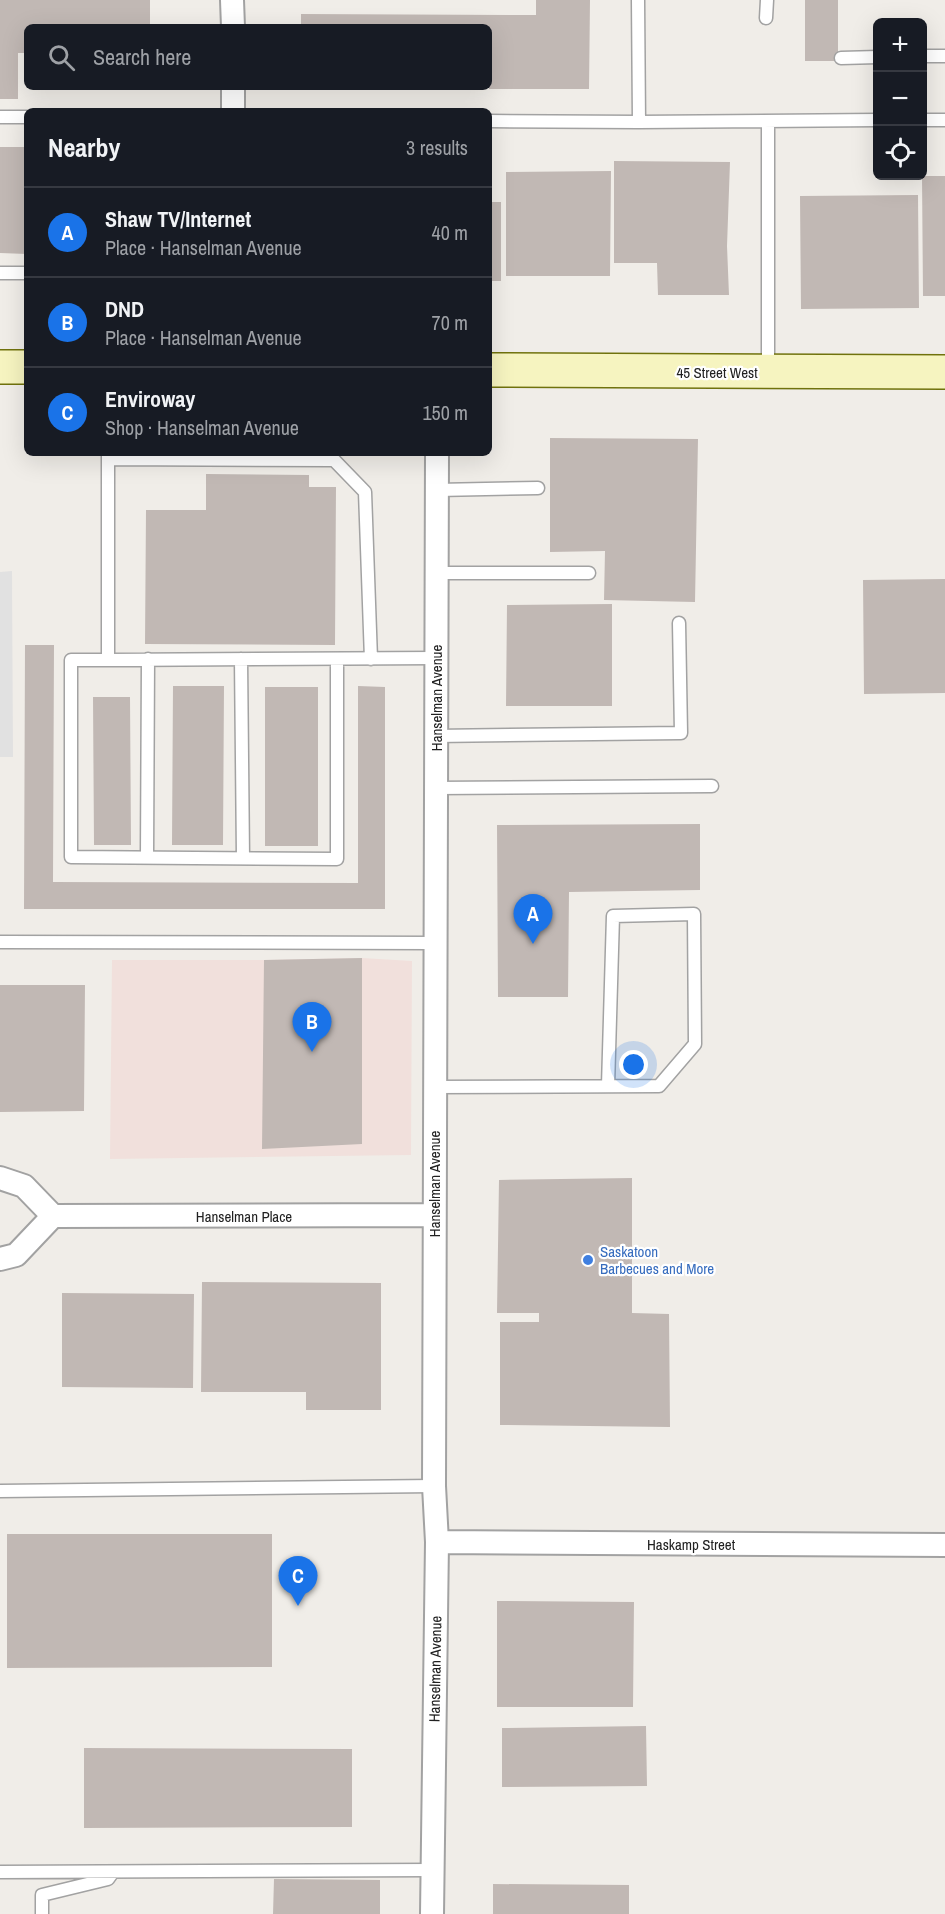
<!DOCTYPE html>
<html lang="en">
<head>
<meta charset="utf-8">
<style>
  :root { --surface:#171b24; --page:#20242c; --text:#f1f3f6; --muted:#9ea1a6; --line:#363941; --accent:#1a73e8 }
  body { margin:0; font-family:"Archivo Narrow",sans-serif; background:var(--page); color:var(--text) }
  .controls { position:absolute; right:18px; top:18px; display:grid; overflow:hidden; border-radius:9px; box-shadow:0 6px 24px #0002 }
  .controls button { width:54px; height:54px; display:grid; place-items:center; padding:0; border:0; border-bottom:2px solid var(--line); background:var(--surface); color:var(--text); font:30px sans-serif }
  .you { position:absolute; left:634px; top:1065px; width:21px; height:21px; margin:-15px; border:4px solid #fff; border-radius:50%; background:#1a73e8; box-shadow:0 0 0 9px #1a73e833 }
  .badge { display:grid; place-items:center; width:39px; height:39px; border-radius:50%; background:var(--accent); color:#fff; font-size:20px; font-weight:700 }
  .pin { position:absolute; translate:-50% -50px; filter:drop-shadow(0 2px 3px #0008) }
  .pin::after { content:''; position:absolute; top:32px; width:21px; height:18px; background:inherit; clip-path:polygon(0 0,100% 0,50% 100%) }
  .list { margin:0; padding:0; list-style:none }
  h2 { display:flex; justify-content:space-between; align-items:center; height:78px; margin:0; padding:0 24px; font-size:26px }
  h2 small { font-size:20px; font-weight:400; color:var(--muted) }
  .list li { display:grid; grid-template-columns:39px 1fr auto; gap:18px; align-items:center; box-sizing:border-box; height:90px; padding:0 24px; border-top:2px solid var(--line) }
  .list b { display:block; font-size:22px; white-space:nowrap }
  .list p { margin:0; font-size:20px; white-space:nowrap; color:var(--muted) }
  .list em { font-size:20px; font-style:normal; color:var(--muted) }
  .icon { flex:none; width:33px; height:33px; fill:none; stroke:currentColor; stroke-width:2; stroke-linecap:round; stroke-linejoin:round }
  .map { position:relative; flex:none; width:945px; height:1914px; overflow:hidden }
  .search { position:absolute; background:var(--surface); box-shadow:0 6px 24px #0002; left:24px; top:24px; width:468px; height:66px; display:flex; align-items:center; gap:15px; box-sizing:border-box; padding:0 21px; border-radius:9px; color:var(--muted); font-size:22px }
  .panel { position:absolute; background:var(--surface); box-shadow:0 6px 24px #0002; left:24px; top:108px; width:468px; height:348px; border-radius:9px }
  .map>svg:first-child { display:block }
</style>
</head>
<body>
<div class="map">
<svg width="945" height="1914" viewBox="0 0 945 1914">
  <rect width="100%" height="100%" fill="#f0ede8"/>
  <path fill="#f1e0dc" d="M362,958L412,961L411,1155L110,1159L112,960H264Z"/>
  <path fill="#e1e1e1" d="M12,571L13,757H0V572Z"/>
  <path fill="#c1b8b4" d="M0,0H150V27H27V53H18V99H0Z
    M536,0H590L589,89H489V27H301V14L536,15Z
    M805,0H838V61H805Z
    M0,147H27V254L0,253Z
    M614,161L730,162L727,246L729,295H658L657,263H614Z
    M611,171L610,276H506V172Z
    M922,176H945V296H923Z
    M918,195L919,308L801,309L800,196Z
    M489,202H501V281H489Z
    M550,438L698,439L695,602L604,600L605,551L550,552Z
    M206,474L309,475V487H336L335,645L145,644L146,510H206Z
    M945,579V693L864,694L863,580Z
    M612,604V706H506L507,605Z
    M25,645H54L53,882L358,883V686L385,687V909H24Z
    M173,686H224L223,845H172Z
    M265,687H318V846H265Z
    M93,697H130L131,845H94Z
    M700,824V890L569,892L568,997H498L497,825Z
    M362,958V1144L262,1149L264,960Z
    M0,985H85L84,1111L0,1112Z
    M632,1178V1313L669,1314L670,1427L500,1425V1322H539V1313H497L499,1180Z
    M202,1282L381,1283V1410H306V1392H201Z
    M62,1293L194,1294L193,1388L62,1387Z
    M7,1534H272V1667L7,1668Z
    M497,1601L634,1602L633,1707H497Z
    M646,1726L647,1786L502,1787V1728Z
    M84,1748L352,1749V1827L84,1828Z
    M274,1879L380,1880V1914H273Z
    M493,1884L629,1885V1914H493Z"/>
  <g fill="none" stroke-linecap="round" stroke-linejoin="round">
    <g stroke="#a2a2a2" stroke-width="15">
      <path id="service" d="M638,0L639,122
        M766,18L767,0
        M922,56H945
        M841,58L878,57
        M0,117H27
        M922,120H945
        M489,121L639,122L878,120
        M768,121V371
        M0,273H27
        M108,453V660L436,658
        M108,459L334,460L365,492L371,659
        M437,490L538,488
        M436,573H589
        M241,659L243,858
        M108,660H71V857L337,859V659
        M435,736L681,733L679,623
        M435,788L712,786
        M147,857L148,659
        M0,942L434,943
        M434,1087L659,1086L695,1044L694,914L613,916L608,1086
        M0,1491L434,1486
        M0,1872L432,1870
        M42,1914V1895L108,1879L113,1872"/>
    </g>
    <g stroke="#a2a2a2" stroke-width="26">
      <path id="minor" d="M232,0L233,27
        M233,87V111
        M0,1178L24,1186L53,1216
        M0,1259L16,1255L53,1216L434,1215
        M437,1542L945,1545
        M432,1914L437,1542L434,1486L437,453"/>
    </g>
    <g stroke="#70720d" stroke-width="36">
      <path id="secondary" d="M0,367H27
        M489,370L945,372"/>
    </g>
    <use href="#service" stroke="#fff" stroke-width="12"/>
    <use href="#minor" stroke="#fff" stroke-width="22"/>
    <use href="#secondary" stroke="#f6f4c0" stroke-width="33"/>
  </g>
  <circle fill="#3f7fe0" stroke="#fff" stroke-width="2" cx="588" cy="1260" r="6"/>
  <g text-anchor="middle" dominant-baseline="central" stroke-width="4.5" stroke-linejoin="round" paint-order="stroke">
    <g font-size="15" fill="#212121" stroke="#fff">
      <text x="717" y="372">45 Street West</text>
      <text transform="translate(436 698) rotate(-90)">Hanselman Avenue</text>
      <text transform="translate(434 1184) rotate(-90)">Hanselman Avenue</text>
      <text x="244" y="1216">Hanselman Place</text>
      <text x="691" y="1544">Haskamp Street</text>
      <text transform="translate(435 1669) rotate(-89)">Hanselman Avenue</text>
    </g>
    <g font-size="15" fill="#366cbe" stroke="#fff" text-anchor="start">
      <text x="600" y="1251">Saskatoon<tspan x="600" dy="17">Barbecues and More</tspan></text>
    </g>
  </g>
</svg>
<div class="controls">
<button>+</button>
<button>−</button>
<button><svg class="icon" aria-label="locate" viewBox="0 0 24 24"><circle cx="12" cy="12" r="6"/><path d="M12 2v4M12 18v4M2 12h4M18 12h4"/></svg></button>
</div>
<div class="you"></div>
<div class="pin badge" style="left:533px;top:944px">A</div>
<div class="pin badge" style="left:312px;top:1052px">B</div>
<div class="pin badge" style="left:298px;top:1606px">C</div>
<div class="search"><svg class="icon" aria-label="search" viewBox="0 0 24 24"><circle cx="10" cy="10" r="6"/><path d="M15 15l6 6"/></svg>Search here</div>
<section class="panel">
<h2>Nearby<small>3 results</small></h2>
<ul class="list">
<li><span class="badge">A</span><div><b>Shaw TV/Internet</b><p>Place · Hanselman Avenue</p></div><em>40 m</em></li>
<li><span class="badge">B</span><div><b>DND</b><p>Place · Hanselman Avenue</p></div><em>70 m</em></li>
<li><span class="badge">C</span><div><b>Enviroway</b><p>Shop · Hanselman Avenue</p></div><em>150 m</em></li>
</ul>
</section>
</div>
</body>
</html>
